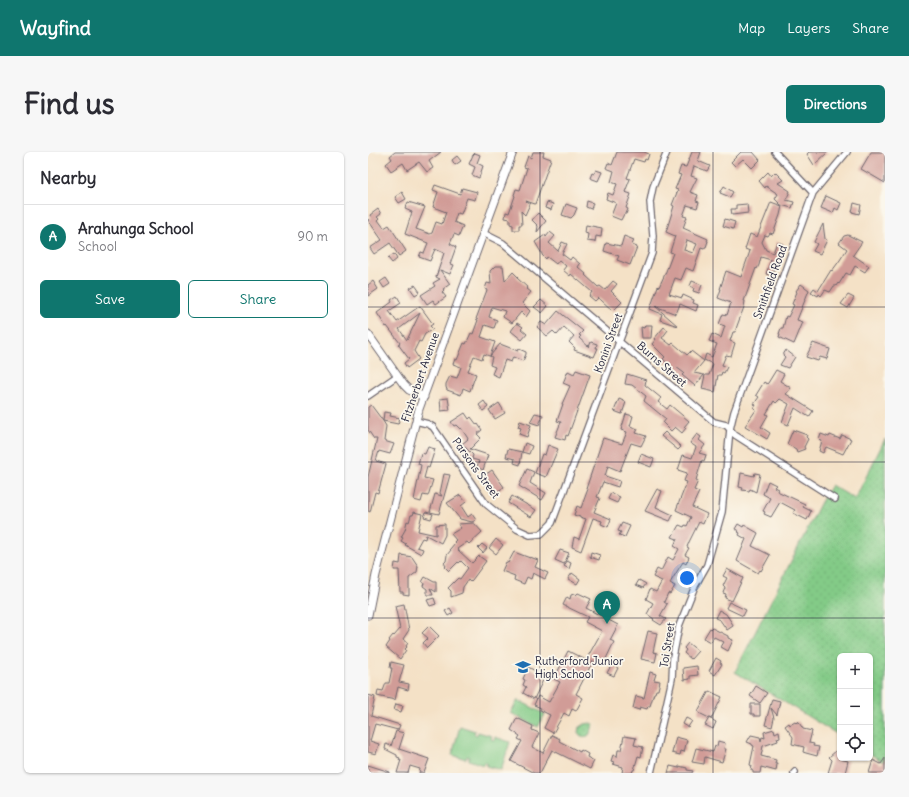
<!DOCTYPE html>
<html lang="en">
<head>
<meta charset="utf-8">
<style>
  :root { --surface:#fff; --page:#f7f7f7; --text:#2b2b33; --muted:#7c7c81; --line:#e1e1e2; --accent:#0f766e }
  body { margin:0; font-family:Delius,sans-serif; background:var(--page); color:var(--text) }
  .controls { position:absolute; right:12px; bottom:12px; display:grid; overflow:hidden; border-radius:6px; box-shadow:0 1px 3px #0004 }
  .controls button { width:36px; height:36px; display:grid; place-items:center; padding:0; border:0; border-bottom:1px solid var(--line); background:var(--surface); color:var(--text); font:20px sans-serif }
  .you { position:absolute; left:319px; top:426px; width:14px; height:14px; margin:-10px; border:3px solid #fff; border-radius:50%; background:#1a73e8; box-shadow:0 0 0 6px #1a73e833 }
  .badge { display:grid; place-items:center; width:26px; height:26px; border-radius:50%; background:var(--accent); color:#fff; font-size:13px; font-weight:700 }
  .pin { position:absolute; translate:-50% -33px; filter:drop-shadow(0 1px 2px #0008) }
  .pin::after { content:''; position:absolute; top:21px; width:14px; height:12px; background:inherit; clip-path:polygon(0 0,100% 0,50% 100%) }
  .list { margin:0; padding:0; list-style:none }
  h2 { display:flex; justify-content:space-between; align-items:center; height:52px; margin:0; padding:0 16px; font-size:17px }
  h2 small { font-size:13px; font-weight:400; color:var(--muted) }
  .list li { display:grid; grid-template-columns:26px 1fr auto; gap:12px; align-items:center; box-sizing:border-box; height:64px; padding:0 16px; border-top:1px solid var(--line) }
  .list b { display:block; font-size:15px; white-space:nowrap }
  .list p { margin:0; font-size:13px; white-space:nowrap; color:var(--muted) }
  .list em { font-size:13px; font-style:normal; color:var(--muted) }
  .actions { display:flex; gap:8px; padding:12px 16px }
  .actions a { flex:1; padding:9px 0; border:1px solid var(--accent); border-radius:6px; text-align:center; font-size:14px; color:var(--accent) }
  .actions .main { background:var(--accent); color:#fff }
  .icon { flex:none; width:22px; height:22px; fill:none; stroke:currentColor; stroke-width:2; stroke-linecap:round; stroke-linejoin:round }
  .map { position:relative; flex:none; width:517px; height:621px; overflow:hidden; border-radius:6px }
  header { display:flex; align-items:center; gap:24px; box-sizing:border-box; height:56px; padding:0 20px; background:var(--accent); color:#fff }
  header strong { font-size:19px }
  nav { display:flex; gap:22px; margin-inline-start:auto; font-size:14px }
  .intro { display:flex; align-items:center; justify-content:space-between; box-sizing:border-box; height:96px; padding:0 24px }
  h1 { margin:0; font-size:28px }
  .button { padding:10px 18px; border-radius:6px; background:var(--accent); color:#fff; font-size:14px; font-weight:700 }
  main { display:flex; gap:24px; padding:0 24px }
  aside { flex:1; background:var(--surface); border-radius:6px; box-shadow:0 1px 3px #0004 }
  .map>svg:first-child { display:block }
</style>
</head>
<body>
<header>
<strong>Wayfind</strong>
<nav><a>Map</a><a>Layers</a><a>Share</a></nav>
</header>
<div class="intro"><h1>Find us</h1><a class="button">Directions</a></div>
<main>
<aside>
<h2>Nearby<small></small></h2>
<ul class="list">
<li><span class="badge">A</span><div><b>Arahunga School</b><p>School</p></div><em>90 m</em></li>
</ul>
<div class="actions"><a class="main">Save</a><a>Share</a></div>
</aside>
<div class="map">
<svg width="517" height="621" viewBox="0 0 517 621">
  <defs>
    <pattern id="grass-dots" width="8" height="8" patternUnits="userSpaceOnUse"><rect width="8" height="8" fill="#83cb87"/><path d="M2 2h.1M6 6h.1" fill="none" stroke="#71ae75" stroke-width="1.8" stroke-linecap="round"/></pattern>
  </defs>
  <rect width="100%" height="100%" fill="#fbf7ec"/>
  <filter id="ink" filterUnits="userSpaceOnUse"><feTurbulence type="fractalNoise" baseFrequency=".025" numOctaves="2"/><feDisplacementMap in="SourceGraphic" scale="8" xChannelSelector="R" yChannelSelector="G"/><feConvolveMatrix kernelMatrix="1 2 1 2 8 2 1 2 1" color-interpolation-filters="sRGB"/></filter>
  <filter id="wash" filterUnits="userSpaceOnUse"><feTurbulence type="fractalNoise" baseFrequency=".012" numOctaves="4" result="noise"/><feDisplacementMap in="SourceGraphic" scale="16" xChannelSelector="R" yChannelSelector="G"/><feGaussianBlur stdDeviation="0.9" result="paint"/><feColorMatrix in="noise" values="0 0 0 0 0 0 0 0 0 0 0 0 0 0 0 0 0 1.4 0 .05"/><feComposite in="paint" operator="in"/></filter>
  <g filter="url(#wash)">
    <rect width="100%" height="100%" fill="#f4e1c6"/>
    <path fill="url(#grass-dots)" stroke="#527661" d="M517,287V611L502,602V504H472V584L367,520L453,350L463,333L487,347Z
      M223,571L226,572L221,583C217,586 212,585 210,580L211,576L217,572Z"/>
    <path fill="#83cb87" stroke="#527661" d="M150,548L177,562L170,575L143,561Z
      M92,574L107,579L106,582L109,583L110,580L124,584L123,587L126,588L127,585L142,590L133,618L118,614L119,611L116,610L115,613L101,608V605L99,604L98,607L84,603Z"/>
    <g id="blocks">
      <path fill="#d19c97" fill-rule="evenodd" d="M27,0H73L61,9L65,16L59,20L51,10L39,18L35,11L23,19L18,12L24,7L22,4Z
        M165,0H176L175,4L183,7L167,52L158,49L162,52L157,63L153,59L154,73H151V78H145V73L142,72V67L137,66L138,60L141,61L147,44L146,43L148,37L152,38L159,16L156,15L160,4L163,6Z
        M249,0H276L281,2L279,8L277,7L276,10L266,7L259,26L262,27L257,40L263,42L258,56L260,57L258,62H256L253,68L243,64L248,51L238,47L240,41L245,43L249,32L243,30L246,19L238,16L240,11L244,13Z
        M324,0H333L330,9L342,14L339,19L326,14L323,24L329,26L322,40L330,43L328,49L331,50L329,56L319,53L315,64L319,65L315,76L340,87L339,89H340L338,95H337L336,97L333,96L325,119L318,116L313,128L307,126L301,142L314,146L315,143L326,148L325,151L330,153L328,159L312,152L308,162L287,154L310,174L292,168L294,162L282,157L290,134L291,135L297,122L305,101L302,100L307,84L298,80L306,54L304,53L310,38L307,37L313,23L310,22L313,14L318,15ZM319,88L329,92L325,101L316,98Z
        M373,0H385L392,8L384,16L375,7L367,14L363,10Z
        M441,0H460L446,13L439,2Z
        M503,0H514L517,2V31L493,17Z
        M107,1L112,3L109,11L115,14L111,26L104,23L107,15L101,12L105,3Z
        M89,4L93,9L87,13L84,8Z
        M228,18L234,20L230,29L222,26L224,21L226,22Z
        M400,20L403,24L407,20L415,28L410,31L422,39L418,48L426,50L424,56L413,53L407,47L410,42L398,34L397,36L391,29Z
        M67,33L92,42L94,36L109,40L107,48L99,46L93,62L89,61L86,70L95,74L91,84L86,82L82,92L88,95L82,112L86,113L82,122L72,118L82,132L75,137L76,138L74,140L78,145L68,152L65,148L59,152L53,143L67,134L65,131L72,127L68,125L76,101L67,97L62,109L51,105L53,100L56,101L60,91L37,82L44,60L37,57L40,50L57,55L48,77L62,82L64,81L68,70L74,72L78,60L65,55L70,40L65,38Z
        M356,34L365,40L362,45L352,41Z
        M34,40L38,47L31,51L27,45Z
        M458,44L473,51L470,58L467,56L465,61L453,56Z
        M219,49L225,51L223,57L218,55Z
        M179,50L185,52L183,58L177,56Z
        M403,50L414,54L412,63L405,82L402,81L400,84L397,83L394,90L398,98L405,101L409,90L415,92L407,116L404,124L398,122L403,108L393,105L391,113L389,117L388,116L376,149H377L376,155L369,174L367,180H365L362,189L367,191L363,204L358,203L354,213L359,215L356,221L354,220L353,223H350L347,240L334,237L337,223H341L345,212L336,208L338,202L344,205L349,192L341,189L342,187L344,182L353,186L357,174L351,172L355,162L359,163L363,151L350,146L353,137H352L358,119L373,125L382,99L377,97L382,82L389,85Z
        M486,51L493,53L491,62L484,60Z
        M198,52L209,56L206,63L203,66L194,63Z
        M379,52L380,61L364,63L363,57H368V53Z
        M10,57L13,62L9,65L11,67L10,68L16,76L21,73L38,99L31,104L22,91L6,102L2,96L14,88L0,68L3,65L2,63Z
        M170,61L178,69L169,80L170,74L164,68Z
        M357,67L367,70L365,77L355,74Z
        M455,72L457,87L459,88L452,102L445,99L449,92L446,90Z
        M218,73L234,76L233,85L228,84L227,90L219,89L220,82L217,81Z
        M182,80L187,84L181,91L190,99L194,90L199,92L194,102L202,108L204,105L212,112L210,115L218,122L217,123L230,135L232,134L237,138L245,129L249,132L243,139L254,150L245,159L233,148L230,146L227,149L221,144L224,140L203,122L202,124L195,118L198,114L191,108L188,112L179,105L178,107L174,103V102L167,90L177,83L178,85Z
        M480,83L494,90L485,103L501,114L497,120L487,114L482,123L478,121L471,132L470,131L468,134H466L462,140L457,138L453,144L451,142L450,144L443,140L446,136L450,139L463,118L464,119L472,108L479,97L471,91L476,84Z
        M256,84L266,88L264,93L269,95L262,113L249,108L251,104L236,99L238,91L253,94Z
        M26,102L29,107L24,111L20,106Z
        M127,114H135L137,129L145,120L150,125L149,126L160,136L159,137L163,140L154,151L162,159L158,165L153,160L144,171L135,165L137,159L124,155L121,165L129,168L126,176L117,173L113,185L127,190L122,204L132,192L150,199L151,197L158,200V202L155,209L145,205L143,210L137,208L131,225L124,222L127,215L122,213L124,205L116,202L114,207L106,204L100,219L108,222L104,233L103,232L104,233L102,239L95,236L93,243L79,238L78,235V232L82,224L89,226L93,215L85,212L87,207L89,208L96,191L98,192L103,181L105,182L110,168L108,167L119,138L117,137L119,131L123,132L122,119Z
        M18,126L22,132L16,136L12,130Z
        M5,129L10,137L0,144V133Z
        M324,129L334,133L331,141L325,139L326,136L322,134Z
        M433,132L441,138L429,168L435,170L426,192L411,185L412,182H411L413,176H415L418,164L420,165L426,153L424,152L429,140L428,139Z
        M47,133L52,140L47,143L42,136Z
        M480,143L486,146L480,156L473,152Z
        M29,144L33,151L21,159L29,170L52,154L65,172L62,174L65,177L57,182L53,190L51,189L46,199L51,207L39,216L36,211L41,207L30,192L32,191L19,174L18,175L9,161L24,150L23,148ZM52,161L39,188L31,177Z
        M173,148L180,154L174,161L166,155Z
        M190,159L215,179L211,183L213,184L211,186L221,195L223,190L229,192L228,196H230L226,205L206,198L207,196L201,190L206,184L196,175L189,183L185,179L179,184L169,175L173,170L178,173Z
        M149,171L155,175L153,177L159,182L154,188L143,179Z
        M277,173H284L283,186H274L273,175L276,176Z
        M296,175L300,178L294,186L303,193L305,191L319,203L323,199L336,209L326,221L336,223L327,234L314,223L316,221L308,215L306,217L295,207L297,205L284,192L288,187H286Z
        M445,191L462,197L459,207L452,205L450,209L438,205Z
        M418,198L427,205L420,216L412,213L417,205L415,203Z
        M208,218L222,223L200,284L198,283L197,288L187,285L193,270L189,269L195,252H194L202,234L195,231L200,219L206,222Z
        M408,218L416,222L412,229L423,236L418,242L445,259L441,265L427,256L420,273L414,270L421,252L412,247L408,251L406,249L398,262L400,263L393,275L402,281L399,287L377,274L388,258L386,256L388,253L386,252L391,245L388,243L396,230L399,232L400,231Z
        M259,222L278,228L277,233L293,246L290,250L299,257L302,253L321,269L316,275L318,276L314,281L307,275L303,279L295,271L298,267L276,249L278,244L264,233L257,232Z
        M80,246L82,258L73,259L72,247Z
        M251,247L258,250L254,262L246,259Z
        M116,249L120,255L115,259L111,253Z
        M131,251L137,261L127,267L121,258Z
        M3,253L15,269L16,260L23,261L22,264L32,266L30,272L15,269L18,274L16,289L26,292L22,302L11,299L8,309L18,312L10,341L7,340L2,360L0,359V325L9,287H6L0,278V255Z
        M97,261L101,267L103,265L109,273L110,272L114,278L109,282L113,286L102,297L120,303L115,318L109,315L111,309L104,307L105,303L94,292L100,287L99,285L93,276L92,277L88,273L86,274L83,270Z
        M167,261L175,263L171,273L162,270Z
        M258,262L265,264L262,274L270,277L268,281L278,284L273,294L263,291L252,319L240,314L237,324L252,329L250,335L235,330L229,345L232,346L226,360L243,367L240,375L233,372L234,369L225,366L213,399L204,395L206,385L211,387L218,367L206,363L209,354L213,356L220,337H218L235,286L254,292L259,280L253,278Z
        M152,269L163,273L159,285L151,282L153,276L150,275Z
        M425,278L439,283L438,285L440,287L436,295L437,297L429,300L428,297L419,292Z
        M297,280L313,295L310,298L293,284Z
        M329,282L333,285L331,288L337,293L331,301L338,303L336,309L334,308L328,328L330,329L326,338L331,340L324,355L339,362L335,372L331,370L321,390L319,395L321,396L317,403L321,405L318,412L315,410L313,413L302,431L307,434L302,442L300,441L296,450L299,452L292,464L298,467L293,473L285,468L286,467L279,462L285,451L278,447L282,437L288,440L294,429L285,425L289,417L293,419L300,405L305,408L311,397L306,394L309,387L304,385L311,373L316,375L317,373L319,374L323,365L308,358L319,330L316,329L319,321L310,318L315,303L324,306L328,295L322,291Z
        M453,282L461,285L462,283L472,287L474,283L483,287L475,302L458,295L455,301L451,299L454,289L451,288Z
        M157,291L164,294L161,302L154,300Z
        M180,293L190,297L178,325L167,321L174,302L177,303Z
        M60,295L67,297L61,316L59,315L56,326L65,328L60,344L55,343L53,350L46,348L53,313L50,312L53,301L57,302Z
        M140,297L154,300L152,313L146,311L147,307L138,305Z
        M273,302L286,307L283,315L270,310Z
        M159,317L166,320L162,331L178,341L174,348L151,334Z
        M124,318L136,335L129,340L117,323Z
        M373,321L386,324L387,321L392,322L388,340L382,337L381,339L374,338L375,336L371,335Z
        M76,322L82,323L71,362L62,360L67,342L74,344L72,341Z
        M400,329L408,333L406,335L410,337L409,339L437,352L435,355L443,359L439,368L425,361L427,358L412,350L403,365L396,362L397,360L395,359L402,346L395,342Z
        M289,337L294,339L288,355L305,363L302,369L277,359Z
        M243,341L252,345L249,351L240,347Z
        M92,343L98,350L93,354L100,365L104,362L108,368L104,370L92,367L79,351Z
        M144,344L168,358L163,365L140,351Z
        M46,360L54,362L50,379L68,383V373L77,372V383L73,391L58,383L57,387L54,386L49,395L55,397L53,402L37,393L38,392L33,389L35,386L33,385L37,378L39,369L41,370L43,363H45Z
        M58,360L65,362L63,367L56,365Z
        M106,371L114,380L101,392L99,390L89,397L104,411L111,404L118,409L104,428L102,430L100,428L95,435L94,441L83,445V439L80,436L90,426L92,427L100,416L93,409L91,411L90,410L81,419L77,415L78,414L76,411L78,409L79,403L83,398L82,397L87,391L86,390L88,388L83,382L93,376L90,372Z
        M254,371L262,374L257,385L251,383L253,380L250,379Z
        M370,372L375,375L376,373L390,381L384,394L402,403L393,419L392,418L390,421L369,409L378,387L371,383L372,381L370,380L371,379L367,377Z
        M128,387L135,393L128,402L121,396Z
        M114,392L119,396L115,401L110,396Z
        M192,398L201,401L196,412L187,408Z
        M146,400L162,406V405L170,408L167,415L180,421L177,427L165,421L163,427L159,425L156,432L146,428L147,424L134,419L138,410L140,411Z
        M223,400L232,403L231,408L222,405Z
        M33,403L44,405L50,414L49,420L41,426V443L35,442V440H32L31,418H26L27,411L32,412Z
        M199,409L203,411L201,417L196,414Z
        M359,417L375,426L364,449L357,446L358,442L355,441L357,436L355,434L359,426L355,424Z
        M204,421L212,427L209,432L200,427Z
        M57,425L66,430H68V440L62,436L65,443H59V437L55,434L56,431L54,430Z
        M271,428L278,432L275,436L268,433Z
        M210,441L223,447L218,456L250,473L242,488L246,490L236,511L232,508L230,512L225,509L208,542L215,546L208,559L204,557L201,564L196,561L185,581L176,576L182,563L172,558L173,556L166,553L170,544L181,550L192,530L186,527L200,499L218,508L234,479L217,470L220,465L195,453L199,445L202,447L203,443L206,442L208,443Z
        M66,446L68,452L62,454L59,448Z
        M361,450L378,458L375,464L358,456Z
        M36,452L41,478L35,487L40,491L38,494L39,495L37,497L38,498L32,507L18,495L22,489L21,488L25,483L26,484L32,477L27,454Z
        M82,456L85,461L80,464L77,459Z
        M351,458L358,462L364,471L365,474L359,478L352,468L347,466Z
        M61,474L71,484L59,496L55,491L60,486L54,481Z
        M342,476L343,477L344,476L360,484V486L365,488L360,499L353,495L356,490L346,485L343,490L336,486Z
        M280,479L289,481L285,500L289,501L287,510L273,507Z
        M320,491L330,499L323,507L316,501L318,498L316,496Z
        M348,506L353,509L352,511L354,512L347,523L341,519Z
        M23,510L36,513L31,530L41,532L40,538L30,535L27,548L9,544L10,538L15,539L18,531H21L24,516H22Z
        M244,512L250,516L246,524L239,521Z
        M329,514L330,523L322,524V527L316,528L315,516Z
        M160,515L177,524L166,547L155,541L158,535L155,533L157,528L155,527Z
        M282,520L288,522L286,528L292,529L290,538H288L287,541H286L282,554H280L279,557L272,555L271,558L265,556L268,544L276,546Z
        M388,534L399,541L392,551L382,544Z
        M341,539L354,545L343,567L331,561L330,559Z
        M0,543L7,545L3,564L32,573L30,578L7,572L2,589L11,592L8,602L0,600Z
        M404,547L412,549L409,563L403,556L406,566L404,575L397,573Z
        M28,552L35,554L33,560L26,558Z
        M383,552H392V564H386V562H383Z
        M149,566L165,574L164,578L171,581L164,595L175,601L184,583L192,587L191,589L212,600L213,598L220,602L219,605L226,609L222,617L184,598L172,621H166L143,609L154,589L150,587L152,584L143,578Z
        M318,566L324,569L320,575L315,572Z
        M341,566L348,570L345,577L337,573Z
        M430,569L435,577L444,579L441,591L446,592L445,594L451,595L449,604L438,601L435,600L436,595L424,592L425,585L417,574L421,571L422,573L427,570L428,571Z
        M406,577L407,581L411,579L412,585L409,586L410,589L395,594L393,604L408,608L407,612H409L408,619L393,615L392,621H385V619L383,618L384,614L382,613L386,594L384,593V592L379,590L383,583L392,585L393,589L394,585L397,586L396,580Z
        M28,579L36,581L31,597L61,607L56,621H51L52,617L42,614L40,621H29L33,608H31L32,606L29,605V603L17,597L18,592L23,594Z
        M256,584L268,586L266,593L275,595L273,605L270,604L266,618H265L264,621H254L255,615L245,612L246,610L243,609L245,603L249,605L250,598H253Z
        M308,585L319,588L316,600L313,599L312,603L304,601Z
        M350,589L357,591L356,597H358L354,610L337,605L336,612L324,610L328,596L345,600L347,594L349,595Z
        M469,598L472,601V607L480,609L477,621H460L464,608L461,605Z
        M517,606V621H501L505,608L513,612Z
        M0,613L22,620V621H0Z
        M302,614L311,616V614L319,616V618L325,619L324,621H300Z"/>
    </g>
  </g>
  <g filter="url(#ink)">
    <use href="#blocks" fill-opacity="0" stroke="#6c656c" stroke-width="1"/>
    <g fill="none" stroke-linecap="round" stroke-linejoin="round">
      <g stroke="#6c656c" stroke-width="8">
        <path id="street" d="M407,0L445,41
          M115,81L135,91L346,270L358,273L367,283L467,347
          M0,244L29,224
          M48,269L60,272L65,275L118,352L149,377L162,383L173,382L184,371L284,101L285,84L282,50L285,35L299,0
          M283,621L304,527L305,505L311,474L327,434L339,413L354,360L362,277L366,260L445,41L479,0
          M426,621L427,620"/>
      </g>
      <g stroke="#6c656c" stroke-width="9">
        <path id="secondary" d="M0,182L36,233L41,238L56,245
          M0,463L8,423L51,257L145,0"/>
      </g>
      <use href="#street" stroke="#fff" stroke-width="5.5"/>
      <use href="#secondary" stroke="#fff" stroke-width="7"/>
    </g>
  </g>
  <path fill="none" stroke="#22223b" stroke-width="1" stroke-opacity="0.55" d="M172,0V621M345,0V621M0,155H517M0,310H517M0,466H517"/>
  <defs>
    <g id="school-bare" transform="scale(1.2)"><path d="M0-5L7-2L0 1L-7-2ZM-4 1L0 2.5L4 1V4Q0 6-4 4Z" fill="#1f6fb2" stroke="#fbf7ec" stroke-width="2.5" paint-order="stroke"/></g>
  </defs>
  <g fill-rule="evenodd">
    <use href="#school-bare" x="155" y="515"/>
  </g>
  <g text-anchor="middle" dominant-baseline="central" stroke-width="3.5" stroke-linejoin="round" paint-order="stroke">
    <g font-size="11" fill="#22223b" stroke="#fbf7ec">
      <text transform="translate(402 130) rotate(-70)">Smithfield Road</text>
      <text transform="translate(240 191) rotate(-70)">Konini Street</text>
      <text transform="translate(294 212) rotate(41)">Burns Street</text>
      <text transform="translate(52 225) rotate(-71)">Fitzherbert Avenue</text>
      <text transform="translate(108 316) rotate(54)">Parsons Street</text>
      <text transform="translate(299 493) rotate(-81)">Toi Street</text>
    </g>
    <g font-size="11" fill="#22223b" stroke="#fbf7ec" text-anchor="start">
      <text x="167" y="509">Rutherford Junior<tspan x="167" dy="13">High School</tspan></text>
    </g>
  </g>
</svg>
<div class="controls">
<button>+</button>
<button>−</button>
<button><svg class="icon" aria-label="locate" viewBox="0 0 24 24"><circle cx="12" cy="12" r="6"/><path d="M12 2v4M12 18v4M2 12h4M18 12h4"/></svg></button>
</div>
<div class="you"></div>
<div class="pin badge" style="left:239px;top:472px">A</div>
</div>
</main>
</body>
</html>
